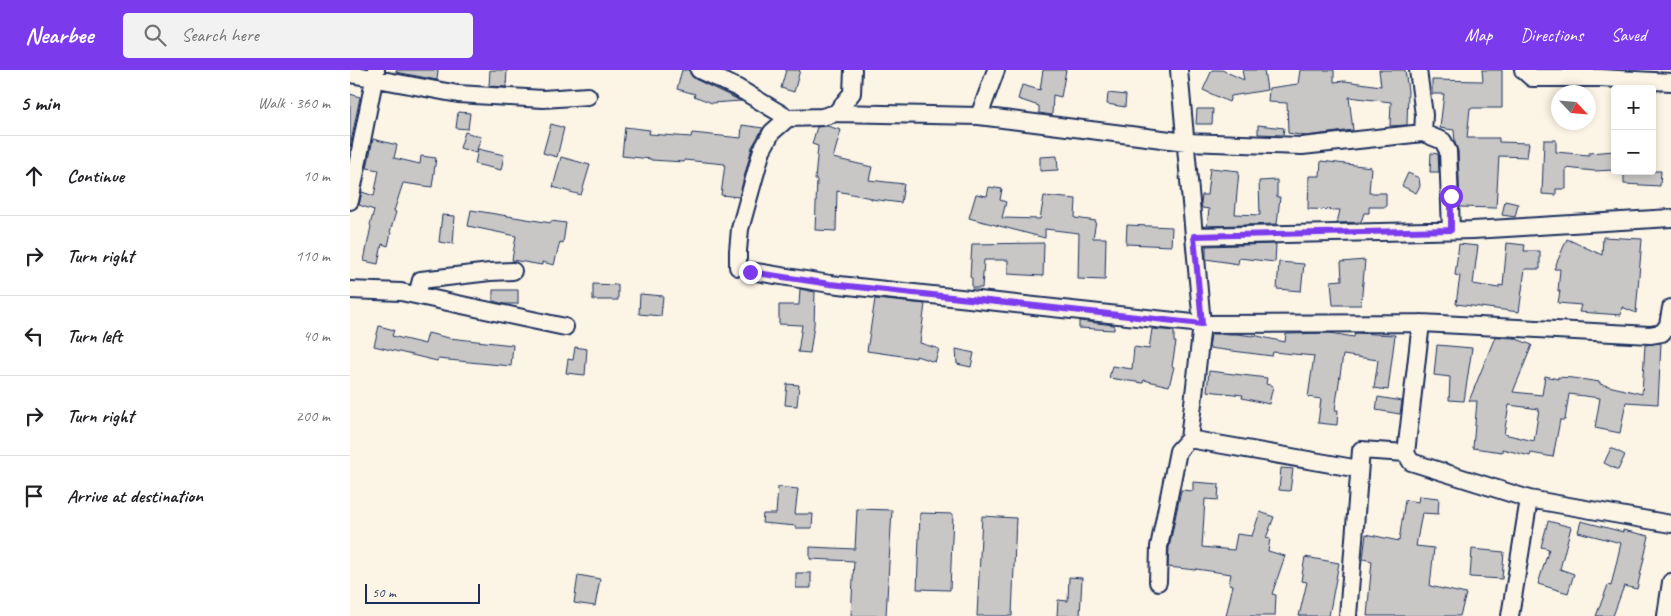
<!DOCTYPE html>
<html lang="en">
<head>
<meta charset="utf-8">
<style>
  :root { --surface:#fff; --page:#f2f2f2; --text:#202124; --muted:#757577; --line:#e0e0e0; --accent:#7c3aed }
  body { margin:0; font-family:Caveat,sans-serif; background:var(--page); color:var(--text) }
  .controls { position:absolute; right:15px; top:15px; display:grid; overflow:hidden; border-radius:5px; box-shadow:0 2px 8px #0003 }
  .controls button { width:45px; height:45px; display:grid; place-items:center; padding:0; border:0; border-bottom:1px solid var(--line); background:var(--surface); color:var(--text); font:25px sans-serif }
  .compass { position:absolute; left:1201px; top:15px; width:45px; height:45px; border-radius:50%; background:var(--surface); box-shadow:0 2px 8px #0003; rotate:116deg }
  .scale { position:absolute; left:15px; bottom:12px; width:115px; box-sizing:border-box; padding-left:5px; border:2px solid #1b2f5e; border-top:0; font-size:14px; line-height:18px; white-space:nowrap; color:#1b2f5e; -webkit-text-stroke:4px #fcf5e5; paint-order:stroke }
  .stop { position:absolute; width:15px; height:15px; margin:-11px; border:4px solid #7c3aed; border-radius:50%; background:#fff }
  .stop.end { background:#7c3aed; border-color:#fff; box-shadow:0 1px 5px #0008 }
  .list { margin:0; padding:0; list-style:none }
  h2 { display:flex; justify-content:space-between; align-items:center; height:65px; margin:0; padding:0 20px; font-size:21px }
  h2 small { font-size:16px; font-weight:400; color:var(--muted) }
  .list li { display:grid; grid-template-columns:32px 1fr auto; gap:15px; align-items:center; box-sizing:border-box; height:80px; padding:0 20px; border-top:1px solid var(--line) }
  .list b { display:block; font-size:19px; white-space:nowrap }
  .list em { font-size:16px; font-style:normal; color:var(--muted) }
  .icon { flex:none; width:28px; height:28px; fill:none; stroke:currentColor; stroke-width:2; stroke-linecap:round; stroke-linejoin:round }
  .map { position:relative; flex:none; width:1321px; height:546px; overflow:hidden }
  header { display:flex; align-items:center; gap:30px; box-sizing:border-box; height:70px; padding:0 25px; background:var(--accent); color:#fff }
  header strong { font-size:24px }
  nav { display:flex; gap:28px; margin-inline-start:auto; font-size:18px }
  .search { width:350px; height:45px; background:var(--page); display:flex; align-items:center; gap:12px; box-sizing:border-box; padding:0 18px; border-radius:5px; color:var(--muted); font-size:19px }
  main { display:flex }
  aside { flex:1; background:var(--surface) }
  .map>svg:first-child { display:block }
</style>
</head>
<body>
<header>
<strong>Nearbee</strong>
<div class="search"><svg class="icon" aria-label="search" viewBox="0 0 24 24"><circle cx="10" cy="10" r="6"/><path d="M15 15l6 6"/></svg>Search here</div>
<nav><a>Map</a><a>Directions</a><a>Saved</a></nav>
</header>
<main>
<aside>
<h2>5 min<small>Walk · 360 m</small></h2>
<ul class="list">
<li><svg class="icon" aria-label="ahead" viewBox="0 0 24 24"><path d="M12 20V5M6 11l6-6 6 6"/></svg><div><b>Continue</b></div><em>10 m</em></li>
<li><svg class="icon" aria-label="right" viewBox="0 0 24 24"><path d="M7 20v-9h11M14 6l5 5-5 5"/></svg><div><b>Turn right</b></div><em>110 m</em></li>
<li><svg class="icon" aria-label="left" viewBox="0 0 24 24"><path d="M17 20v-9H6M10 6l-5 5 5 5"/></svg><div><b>Turn left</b></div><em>40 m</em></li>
<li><svg class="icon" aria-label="right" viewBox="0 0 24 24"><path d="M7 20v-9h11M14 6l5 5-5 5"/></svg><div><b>Turn right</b></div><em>200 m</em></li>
<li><svg class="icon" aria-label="arrive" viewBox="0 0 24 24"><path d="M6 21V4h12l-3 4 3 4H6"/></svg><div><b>Arrive at destination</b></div></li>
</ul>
</aside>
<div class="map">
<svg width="1321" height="546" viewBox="0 0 1321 546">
  <rect width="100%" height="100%" fill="#fcf5e5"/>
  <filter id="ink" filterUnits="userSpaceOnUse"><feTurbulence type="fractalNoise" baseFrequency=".02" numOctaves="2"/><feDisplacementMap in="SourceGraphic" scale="10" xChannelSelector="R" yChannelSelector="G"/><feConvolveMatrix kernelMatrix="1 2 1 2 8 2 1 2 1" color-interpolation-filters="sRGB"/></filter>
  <g filter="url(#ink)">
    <path fill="#c8c7c6" stroke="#1b2f5e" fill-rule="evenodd" d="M46,0H88L87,10L46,2Z
      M140,0H157L156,17L139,16Z
      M332,0H339L341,5L345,9L391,31L362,33L344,26L345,24L327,19Z
      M436,0H450L444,22L431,18Z
      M693,0H716L711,27L703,25L702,45L689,43V36L668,29L672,15L690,20Z
      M862,0H872L894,10L892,0H914L917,20L881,26L879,32L853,20Z
      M950,0H984V12L995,11L1031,16L1029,0H1055L1058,21L1057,55L1040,56L1041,32L999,27L1003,60L956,66L938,63L937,33L918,32L919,18L948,14Z
      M1132,0H1152V38H1120L1117,68H1149V72L1179,73L1177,87L1149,86L1146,138L1110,137L1108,81L1105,73L1104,60L1090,58L1094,24H1082V10L1133,11Z
      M758,23L776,25L775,37L757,34Z
      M0,24L10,27L0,77Z
      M847,39H863L862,54H846Z
      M108,42L120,43L118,59L106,58Z
      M201,54L214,58L207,87L193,83Z
      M392,55L413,58L402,77L389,127L371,125L375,94L334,90V92L301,90V89L272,86L275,57L300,60L299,64L341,67L342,63L391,68Z
      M908,55L934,58L933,65L908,64Z
      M477,56L491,60L483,88L522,97L519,110L554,114L551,133L521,129V128L487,121L486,161L465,160L467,110H465L468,76L462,74L467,57Z
      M115,62L131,67L126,83L110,78Z
      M23,69L47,75L44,88L70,94L71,86L86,88L82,117L53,113L44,141L46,142L40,162L41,163L38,176L32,174L28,194L14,191L21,156L20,155L24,140L9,135L12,122L24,126L29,100L17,98Z
      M1194,70H1206V82L1239,85V83L1265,81V100L1244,101L1216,98V119H1206V125L1192,124Z
      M128,79L154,85L151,100L125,94Z
      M1081,83L1088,84L1089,102H1080Z
      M707,86L708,100L690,101V87Z
      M211,87L240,95L231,125L203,117Z
      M971,91L1021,97L1019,123H1036V137H1019V143H1014L1011,152L987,153L990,140L958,139L959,106H970Z
      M860,98L889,101L885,144L910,145L909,111L927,110V127H930L927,154L857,156L859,139L852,138L851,133L852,125H857Z
      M1274,101H1311L1310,116L1274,114Z
      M1058,103L1069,108L1070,116L1066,123L1052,116Z
      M639,117L652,119L650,130L656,132L652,148L690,149L694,126L726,129L725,148L746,151L743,168H756L755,210L728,209L729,163L695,159V168L619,148L626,124L637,126Z
      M1155,131L1168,134L1165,147L1152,145Z
      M121,140L201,153V151L216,153L213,173L210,172L204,195L192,192V195L162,190L166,166L118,156Z
      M92,145L105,146L103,174L89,172Z
      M777,155L822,157L821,176L776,174Z
      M1253,167L1292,169L1286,243L1272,237L1271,245L1229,242L1231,235L1208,233L1210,221H1208L1210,199H1204L1217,169L1252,185Z
      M694,173L693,206L658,204V190H634L632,218H622V208L620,207L622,174Z
      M1157,173L1175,175L1174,181H1190V199H1175L1169,242L1106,234L1110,206L1105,205L1109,174L1128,176L1123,214L1149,218V215L1153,216Z
      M926,174L925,192L889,188L888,194L856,189V176Z
      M1015,190L1011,235H983L981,211L992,210L991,192Z
      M929,192L954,194L951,221L927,219Z
      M243,214L268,215V230H243Z
      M450,219L465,222L464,255L460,283L448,282L452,255L429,254V235H449Z
      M143,220H168V234H154L143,231Z
      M290,224L313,226L311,246L289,244Z
      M525,229L575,234L570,273L589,279L585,292L566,286V288L517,281Z
      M729,251L764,255V260L729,258Z
      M29,256L44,260L42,266L75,274L78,263L99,268L163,275L161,296L88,289L87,291L24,276Z
      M802,259L824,261V272H826L822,296L824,297L819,316L794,310L793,313L759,308L762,296L782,299L784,277L799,279Z
      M980,263L1004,267L1005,263L1045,265L1038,320L1024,318L1028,290L993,285L985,340H988L987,355L968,353L971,329L958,327L964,286L923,282L922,286L859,278L861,264H887L903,266V265L935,272L936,264Z
      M1145,267L1164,268L1182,275L1163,322L1192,325L1195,306L1208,309V307L1223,308L1250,312V314L1292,324L1295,275L1311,273L1308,334L1276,332L1270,363L1245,358L1250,328L1219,324L1215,350H1210L1203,387L1181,383L1180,386L1152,379V382L1123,378L1127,331H1119ZM1159,335L1189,339L1184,371L1154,364Z
      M1087,275L1122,278L1114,331L1099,330L1100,307L1084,305Z
      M225,277L237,279L235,305L216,303L218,289L223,290Z
      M606,279L624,283L621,297L607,294Z
      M859,301L917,308L916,314L923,316L919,334L892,328L893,325L857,321Z
      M437,314L449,315L447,336L435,335Z
      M1028,327L1052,331L1050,344L1026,340Z
      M1261,378L1275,385L1268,400L1254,393Z
      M931,398L943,399L940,421L929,420Z
      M843,412L869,414L868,430L855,429L852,477L884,480L887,464L902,466L910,442L924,447L916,468L920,469L918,481L935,486L922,524L926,525L925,546H876L883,515L879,514L881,504L846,499V500L818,497L819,478L831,420L843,421Z
      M428,417L448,419L445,444H463L462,458H446V456L412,453L413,444H426Z
      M1069,426L1089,428L1088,444L1072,443L1066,476L1084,478L1080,516L1116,524L1110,546H1017L1022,491L1013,489L1016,464L1049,471L1055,430L1068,432Z
      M507,439L542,440L536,546H501L504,491L460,489V477L505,479Z
      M570,443L603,444L600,520L567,519Z
      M632,446L666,448L662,546H627Z
      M1198,451L1221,457L1210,499L1224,504L1218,523L1188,514L1199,479L1191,477Z
      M1231,451L1273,462V460L1299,466L1287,519L1274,516L1263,546H1246L1258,515L1261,516L1271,473L1228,462Z
      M1122,479L1154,482L1152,509L1120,507Z
      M955,487L989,493L979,546H949L957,512L951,511Z
      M446,503H461V518H446Z
      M228,505L250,509L245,536L224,533Z
      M719,507L732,508L730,546H707L708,530L718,531Z"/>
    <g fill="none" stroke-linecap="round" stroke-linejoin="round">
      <g stroke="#1b2f5e" stroke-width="20">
        <path id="street" d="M349,0L388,18L438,48
          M1068,0L1074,45L1073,63
          M1173,0L1182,8H1250L1321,12
          M0,4L108,24L193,29L238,26
          M486,43L629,46L836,72L952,76L1073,63L1093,71L1098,81L1101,160
          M629,46L646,0
          M0,131L26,0
          M844,166L1123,160L1321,148
          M388,197V181L390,159L412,80L422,62L438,48L472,47L486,43L502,23L503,0
          M400,201L480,214L852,254L1071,253L1300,265L1312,263L1318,255L1321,238
          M0,220L51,222L215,257
          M67,225L71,210L140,202L163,201
          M1071,253L1056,383L1061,392L1179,429L1321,454
          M839,369L1009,399
          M808,512L809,477L828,381L839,369L852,254L829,0
          M998,546L1011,380L1056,383
          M1160,546L1179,429
          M1316,546L1321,512"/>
      </g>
      <use href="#street" stroke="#fcf5e5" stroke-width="16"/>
    </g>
  </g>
  <g fill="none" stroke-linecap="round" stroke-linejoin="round" filter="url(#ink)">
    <path stroke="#7c3aed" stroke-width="6" d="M400,202L480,214L852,254L844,166L1101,160V126"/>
  </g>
</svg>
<div class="controls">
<button>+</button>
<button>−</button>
</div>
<svg class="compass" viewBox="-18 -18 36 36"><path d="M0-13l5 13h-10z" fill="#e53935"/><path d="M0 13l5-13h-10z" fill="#757577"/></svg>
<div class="scale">50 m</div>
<div class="stop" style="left:1101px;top:126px"></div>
<div class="stop end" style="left:400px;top:202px"></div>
</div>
</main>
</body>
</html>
